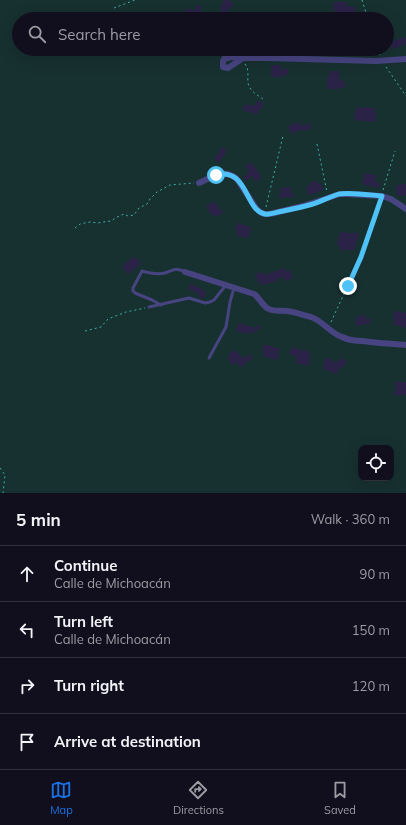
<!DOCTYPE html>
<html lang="en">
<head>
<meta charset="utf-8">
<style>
  :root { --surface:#110f1e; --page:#1a1827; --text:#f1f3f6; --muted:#9c9ca4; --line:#302f3c; --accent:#1a73e8 }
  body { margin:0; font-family:Mulish,sans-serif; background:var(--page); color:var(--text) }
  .controls { position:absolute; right:12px; bottom:12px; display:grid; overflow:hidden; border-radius:8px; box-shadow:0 4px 16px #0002 }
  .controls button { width:36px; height:36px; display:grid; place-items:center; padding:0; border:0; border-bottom:1px solid var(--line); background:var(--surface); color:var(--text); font:20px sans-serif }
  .stop { position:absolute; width:12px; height:12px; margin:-9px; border:3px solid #4fc3f7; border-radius:50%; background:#fff }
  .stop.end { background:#4fc3f7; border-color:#fff; box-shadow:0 1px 4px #0008 }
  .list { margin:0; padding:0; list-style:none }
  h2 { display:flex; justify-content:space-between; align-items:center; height:52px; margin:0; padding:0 16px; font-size:17px }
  h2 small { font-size:13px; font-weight:400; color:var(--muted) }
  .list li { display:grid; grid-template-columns:26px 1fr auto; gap:12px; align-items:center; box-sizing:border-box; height:56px; padding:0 16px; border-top:1px solid var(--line) }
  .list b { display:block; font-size:15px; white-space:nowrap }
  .list p { margin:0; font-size:13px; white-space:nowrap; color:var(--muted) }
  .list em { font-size:13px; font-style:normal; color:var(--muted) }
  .icon { flex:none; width:22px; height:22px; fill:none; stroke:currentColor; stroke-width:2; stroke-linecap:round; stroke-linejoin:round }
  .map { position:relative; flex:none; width:406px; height:493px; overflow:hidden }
  .search { position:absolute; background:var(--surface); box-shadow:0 4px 16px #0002; left:12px; right:12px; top:12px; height:44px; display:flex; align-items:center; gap:10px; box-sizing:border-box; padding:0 14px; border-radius:22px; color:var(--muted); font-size:15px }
  .sheet { height:276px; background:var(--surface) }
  nav { display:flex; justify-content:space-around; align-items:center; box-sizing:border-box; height:56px; border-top:1px solid var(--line); background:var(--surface); font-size:11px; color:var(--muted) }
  nav a { display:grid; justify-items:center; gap:2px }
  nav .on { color:var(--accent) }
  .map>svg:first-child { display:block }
</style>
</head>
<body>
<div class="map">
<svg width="406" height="493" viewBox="0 0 406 493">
  <rect width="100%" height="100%" fill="#171428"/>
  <path fill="#173130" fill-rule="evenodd" d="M0,0H406V493H0ZM19,19H387V49H19ZM361,448H391V478H361Z"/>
  <path fill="#2a2247" d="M224,0H229L233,3L232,7L228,10V15L223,13L220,8Z
    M334,2H346V6H352V7H355V12L335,13V10H333Z
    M196,5L202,6L199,14L196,13L195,18H194L193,19H185L186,15H184L186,8L195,11Z
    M405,37L406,44L402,45V46L392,49L390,42Z
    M271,65H281V69H288V75H281V77H271Z
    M329,71H339L340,81H345V88H338V89H327V77H329Z
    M256,101L263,102L262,108H261V110H259L258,114H253V112L243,111L244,105H256Z
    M357,107L375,108L374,112H376L375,122L354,120L355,111H356Z
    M300,122L302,126L310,123L312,128L304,131L303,130L292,133L291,132L290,133L288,126Z
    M222,147L227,150L219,163L214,159Z
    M251,162L261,175L260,176L261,178L256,182L252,176L246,181L243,177L249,172L245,166Z
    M364,173L376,175L375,182L380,183V188L362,184Z
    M317,181L318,184L321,183L323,190L317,192V193L308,195L306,186L311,185L310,182Z
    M406,184V195L399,196L396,194V187L397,185Z
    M291,187V193H293L294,197L279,198V194H281L280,188Z
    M214,201L223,213L216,217L214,214L212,216L206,207Z
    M237,223L248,226V227L251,228L249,238L237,236V230L235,229L236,225H237Z
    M340,232L346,233V232L353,234V232L359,234L354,251L345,249L344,251L339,250V245H337Z
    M133,257L134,259L136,257L141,264L128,274L122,266Z
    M285,268L286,272L290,270L293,278L285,281L284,277L276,280L277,281L263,285L258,282L255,274L263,272L264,275Z
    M190,284L203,289L202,290L206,292L204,299L198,297L199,295L197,294V293L188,289Z
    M394,311L406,313V328L393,324L394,320H393Z
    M364,315L365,319L370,318L371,323L356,326L355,319H358L357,316Z
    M238,323L255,328L256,325L260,326L258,331L255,330L253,334L247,332V334L236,331Z
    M264,344L280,349L277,360L263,356L264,352L262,351Z
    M292,347L304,351V350L310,352L309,355H311L308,366L303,364L302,365L295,362L297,357L289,354Z
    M236,350L241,357L242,356L244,358L250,354L253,358L244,364V365L240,368L237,362L232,365L228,358L230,352H232Z
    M326,357L330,359V360L337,363L339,358L346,360L343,368L340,367L337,374L323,369L325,362H324Z
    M395,382H406V395H394V391H396Z"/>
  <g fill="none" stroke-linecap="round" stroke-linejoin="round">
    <path stroke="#3faea8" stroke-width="1" stroke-dasharray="2 3" stroke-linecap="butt" d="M362,0L368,19
      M114,8L135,0
      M378,49L380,55
      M245,64C251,71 245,81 250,88C253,93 259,96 263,99
      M386,67L406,96
      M317,144L327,192
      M383,190L395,151
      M266,207L283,136
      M75,228L80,224L90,222L98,223L103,222L111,221L117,217L124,214L128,216L134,215L139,208L147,204L150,199L157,192L170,185L194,183
      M331,322L361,257L380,201
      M85,331L101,327L108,319L126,312L145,308
      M0,468L5,475L3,493"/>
    <path stroke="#474481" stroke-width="3" d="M161,305L152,300L135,293L133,291V288L142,271C149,273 157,275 165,273C174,270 175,267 185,272
      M149,307L189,298L205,303L210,302L214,300L226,285
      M209,358L226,327L230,302L234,288"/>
    <path stroke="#474481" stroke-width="6" d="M243,58L228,68L223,67V61L224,59L231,57L243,58H267L376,61L406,59
      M199,183L216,175L221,173L231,175L236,178L239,182L256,208L260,212L264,214H270L303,206L340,194H346L382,196L391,199L406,209
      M185,272L254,294C260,298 263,307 269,309C274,312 281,310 287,311C295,312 303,315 311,317C323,321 330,333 342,337C348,340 356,341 363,341C377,343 392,344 406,345"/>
  </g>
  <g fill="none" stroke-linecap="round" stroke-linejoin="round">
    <path stroke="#4fc3f7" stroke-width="5" d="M216,175C248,167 245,211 265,214C270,215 277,212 283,211C293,209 303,207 313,204C321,201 330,197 339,194C350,192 370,195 382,196L361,257L348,286"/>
  </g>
</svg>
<div class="controls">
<button><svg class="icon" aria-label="locate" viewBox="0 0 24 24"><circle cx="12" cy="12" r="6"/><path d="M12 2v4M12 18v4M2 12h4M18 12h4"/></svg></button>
</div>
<div class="stop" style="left:216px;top:175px"></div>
<div class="stop end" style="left:348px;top:286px"></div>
<div class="search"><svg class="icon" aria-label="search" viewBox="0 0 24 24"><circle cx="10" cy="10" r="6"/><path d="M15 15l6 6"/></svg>Search here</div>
</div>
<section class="sheet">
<h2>5 min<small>Walk · 360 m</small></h2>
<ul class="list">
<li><svg class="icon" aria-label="ahead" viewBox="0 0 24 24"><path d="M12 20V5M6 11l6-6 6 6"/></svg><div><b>Continue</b><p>Calle de Michoacán</p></div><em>90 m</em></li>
<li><svg class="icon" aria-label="left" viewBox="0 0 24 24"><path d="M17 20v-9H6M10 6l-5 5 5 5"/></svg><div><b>Turn left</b><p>Calle de Michoacán</p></div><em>150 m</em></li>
<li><svg class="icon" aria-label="right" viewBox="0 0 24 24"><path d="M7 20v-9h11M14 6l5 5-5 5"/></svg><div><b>Turn right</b></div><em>120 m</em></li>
<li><svg class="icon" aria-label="arrive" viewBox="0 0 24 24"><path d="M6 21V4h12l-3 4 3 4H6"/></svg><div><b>Arrive at destination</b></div></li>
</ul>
</section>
<nav>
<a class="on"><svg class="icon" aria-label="map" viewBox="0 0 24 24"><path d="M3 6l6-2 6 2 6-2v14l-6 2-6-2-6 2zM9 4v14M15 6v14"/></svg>Map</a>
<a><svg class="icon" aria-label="directions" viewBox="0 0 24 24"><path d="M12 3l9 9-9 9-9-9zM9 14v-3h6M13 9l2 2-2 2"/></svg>Directions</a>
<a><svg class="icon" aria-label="saved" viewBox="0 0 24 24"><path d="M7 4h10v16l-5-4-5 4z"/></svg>Saved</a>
</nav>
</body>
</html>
